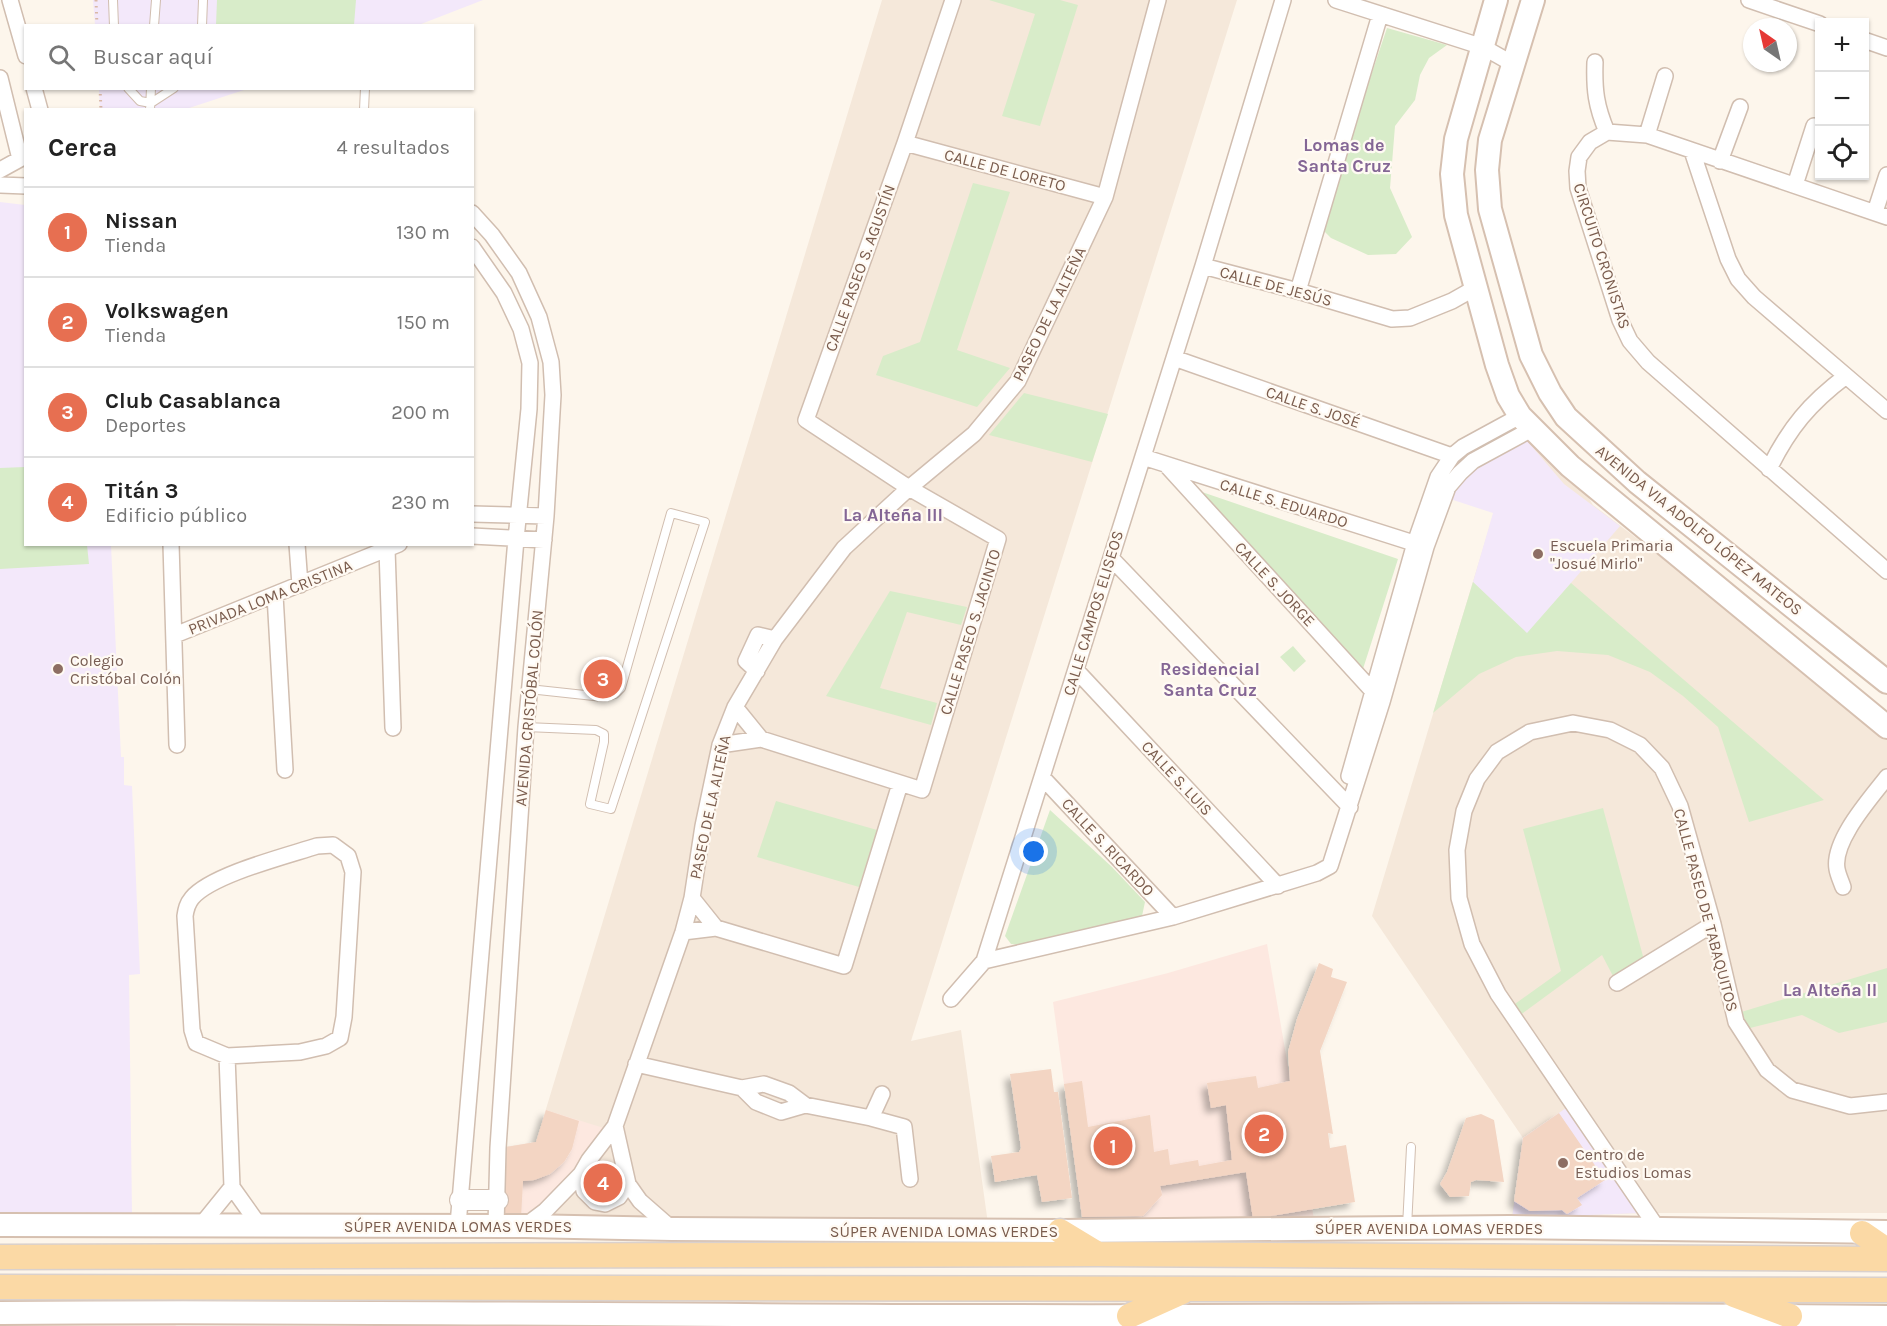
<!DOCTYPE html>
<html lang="es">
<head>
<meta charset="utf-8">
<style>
  :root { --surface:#fff; --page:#f6f6f6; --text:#222; --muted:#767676; --line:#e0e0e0; --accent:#e76f51 }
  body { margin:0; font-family:Karla,sans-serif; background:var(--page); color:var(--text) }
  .controls { position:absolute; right:18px; top:18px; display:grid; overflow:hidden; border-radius:0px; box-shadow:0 2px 4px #0004 }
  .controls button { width:54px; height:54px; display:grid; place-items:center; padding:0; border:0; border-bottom:2px solid var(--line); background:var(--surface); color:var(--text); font:30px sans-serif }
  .compass { position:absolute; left:1743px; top:18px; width:54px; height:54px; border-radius:50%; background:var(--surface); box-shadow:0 2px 4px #0004; rotate:326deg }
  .you { position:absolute; left:1034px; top:852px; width:21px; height:21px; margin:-15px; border:4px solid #fff; border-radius:50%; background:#1a73e8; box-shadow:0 0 0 9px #1a73e833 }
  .badge { display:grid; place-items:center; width:39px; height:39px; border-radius:50%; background:var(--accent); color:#fff; font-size:20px; font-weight:700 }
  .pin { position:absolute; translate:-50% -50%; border:3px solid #fff; box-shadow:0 2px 6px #0006 }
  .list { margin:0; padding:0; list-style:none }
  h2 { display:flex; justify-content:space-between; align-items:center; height:78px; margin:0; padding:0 24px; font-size:26px }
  h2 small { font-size:20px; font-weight:400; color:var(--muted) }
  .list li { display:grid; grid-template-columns:39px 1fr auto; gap:18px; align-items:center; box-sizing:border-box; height:90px; padding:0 24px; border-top:2px solid var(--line) }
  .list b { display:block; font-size:22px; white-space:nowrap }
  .list p { margin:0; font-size:20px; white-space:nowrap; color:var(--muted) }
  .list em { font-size:20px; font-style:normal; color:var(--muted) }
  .icon { flex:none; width:33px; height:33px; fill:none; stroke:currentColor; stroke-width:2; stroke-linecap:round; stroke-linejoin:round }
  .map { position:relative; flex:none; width:1887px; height:1326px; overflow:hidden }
  .search { position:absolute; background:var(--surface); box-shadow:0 2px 4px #0004; left:24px; top:24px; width:450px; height:66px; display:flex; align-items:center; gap:15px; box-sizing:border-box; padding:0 21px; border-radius:0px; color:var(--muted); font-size:22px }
  .panel { position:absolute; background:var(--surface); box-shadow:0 2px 4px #0004; left:24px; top:108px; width:450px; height:438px; border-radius:0px }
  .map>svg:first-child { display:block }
</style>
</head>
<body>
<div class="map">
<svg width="1887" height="1326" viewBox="0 0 1887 1326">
  <defs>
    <filter id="shadow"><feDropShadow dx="-5.5" dy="5.5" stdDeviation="3" flood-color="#0004"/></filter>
  </defs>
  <rect width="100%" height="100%" fill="#fdf6ec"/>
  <path fill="#f5e8da" d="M882,0H1237L911,1041L961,1030L989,1231L525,1226L498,1148L536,1142Z
    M1532,429L1570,466L1593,505L1887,729V1213H1641L1512,1218L1523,1138L1372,916L1494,512Z"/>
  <path fill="#fde8e0" d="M1267,944L1315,1225L1083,1224L1053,1002L1168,973Z
    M546,1110L610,1130L588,1160L524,1225L499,1200L503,1148L536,1142Z
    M0,1317L173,1319L176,1326H0Z"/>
  <path fill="#f3e8fa" d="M93,0H483L416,26L95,25Z
    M99,89H247L183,110L100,109Z
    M0,202L25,205L26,544L111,545L121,757H124V785L132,786L140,974L129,975L132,1214L0,1215Z
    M1522,435L1564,484L1620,526L1527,634L1473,582L1493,513L1447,498L1476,462Z
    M1569,1106L1641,1213L1512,1218L1523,1138Z"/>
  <path fill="#d8ecc9" d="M217,0H356L354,25H216Z
    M989,0H1060L1078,5L1040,126L1002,116L1035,14Z
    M1387,28L1447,45L1429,58L1420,75L1415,100L1395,126L1390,188L1412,237L1396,254L1368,255L1331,238L1320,227Z
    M973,183L1010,192L957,350L1010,368L977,407L876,375L883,356L920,342Z
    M1024,393L1108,414L1092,462L989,435Z
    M25,467L26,544L87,545L89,564L0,569V468Z
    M1202,492L1398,559L1362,672L1336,647Z
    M1473,582L1527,633L1571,583L1824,800L1749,822L1718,727L1683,696L1650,672L1608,655L1557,651L1516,657L1479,674L1433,713Z
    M890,591L967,607L961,625L907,612L880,688L937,703L931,725L826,696Z
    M1293,646L1306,661L1294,672L1280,657Z
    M776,801L877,830L859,887L757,857Z
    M1603,808L1644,960L1614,978L1602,955L1519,1016L1512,1006L1561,971L1523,829Z
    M1050,810L1112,867L1145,902L1142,916L1109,928L1022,945L1011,944L1005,936Z
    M1887,968V1022L1839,1033L1802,1015L1746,1029L1738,1013Z"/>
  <path fill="#f3d5c3" filter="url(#shadow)" d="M1319,963L1333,969L1331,977L1347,982L1320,1051L1333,1134L1328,1133L1330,1148L1346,1145L1355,1202L1253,1219L1246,1172L1160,1186L1162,1195L1143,1216L1082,1217L1064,1084L1082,1081L1088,1127L1150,1115L1154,1152L1168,1149L1170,1165L1198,1160L1199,1166L1232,1160L1226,1105L1211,1108L1207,1083L1256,1076L1258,1088L1290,1081L1288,1052L1297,1019Z
    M1051,1069L1054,1092H1058L1072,1198L1042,1202L1037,1175L995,1182L991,1156L1019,1152L1021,1148L1010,1074Z
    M546,1110L579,1121L572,1149L564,1162L550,1174L534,1180L523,1181L521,1218L501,1217L506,1147L536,1142Z
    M1559,1113L1605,1180L1577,1198L1582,1205L1567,1214L1562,1210L1530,1211L1514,1201L1523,1138Z
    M1481,1114L1494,1120L1504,1182L1476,1180L1471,1182L1469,1196L1450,1197L1440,1184L1447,1172L1466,1118Z"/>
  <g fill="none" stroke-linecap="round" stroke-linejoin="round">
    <g stroke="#d1beb0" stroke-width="10">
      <path id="service" d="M113,0L114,26
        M154,26L156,0
        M202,26L203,0
        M128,88L140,101L151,103L174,88
        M150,110L151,88
        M364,110L365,88
        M526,727L596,730L604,734V742L590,804L611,809L705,522L671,513L621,688L615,694L603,697L529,689
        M1407,1227L1411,1147"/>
    </g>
    <g stroke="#d1beb0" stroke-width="18">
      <path id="minor" d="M10,0L26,56
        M1336,0L1483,47L1513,64
        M1749,0L1820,24
        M1864,40L1887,48
        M1595,62C1594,90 1596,106 1607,132
        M0,78L20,159L0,170
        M34,88L40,110
        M1647,135L1665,76
        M905,143L1105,197
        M1692,151L1728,259L1738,279L1754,297L1887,411
        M1720,161L1740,107
        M0,185L26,186
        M1795,185L1814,126
        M1875,212L1887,175
        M472,213L492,235L519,273L539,317L551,362L553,395L546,516L526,727L498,1148L496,1226
        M1887,217L1647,135L1607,132L1590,142L1579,157L1577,171L1578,188L1620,320L1630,341L1648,362L1887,571
        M1203,266L1298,291L1392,319L1410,318L1452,301L1475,288
        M1298,291L1380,15
        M1174,358L1452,456
        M1143,457L1423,546
        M1168,467L1378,697
        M1769,469C1789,428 1810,403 1846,376
        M472,514L546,516
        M472,536L544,540
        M171,544L177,745
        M297,544L300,585
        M387,549L393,728
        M1111,558L1350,807
        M275,595L285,770
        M175,635L399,544
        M1076,670L1278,886
        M757,671L746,661L758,635L775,639
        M735,707L761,739
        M720,745L761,739L922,790L998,539L909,488L806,420L905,143L953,0
        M1349,776L1415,543L1438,477L1452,456L1463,447L1520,416
        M1042,777L1173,917
        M333,845L348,856L353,872L344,1017L340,1038L326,1046L300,1052L227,1056L196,1043L192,1030L185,916C186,909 187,904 192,898C211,875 286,856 317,846Z
        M1843,887C1841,881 1838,875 1837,869C1832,841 1870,799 1887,777
        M692,898L716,928
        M683,932L716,928L844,966L900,784
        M984,961L1173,917L1317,873L1330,866L1382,702L1426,547L1448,487L1460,473L1473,461L1532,429
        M1617,983L1713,924
        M951,999L984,961L1203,266L1283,0
        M227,1056L232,1187L259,1225
        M636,1064L742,1088L764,1084L789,1093L805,1105
        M742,1088L756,1102L781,1112L805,1105L871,1118L882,1094
        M871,1118L904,1127L910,1179
        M615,1126L628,1184L640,1201L672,1229
        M581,1174L584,1191L595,1202L605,1204L619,1197L628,1184
        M202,1224L232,1187
        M458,1225L516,539L529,409L530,363L521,329L504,293L472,247
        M525,1226L545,1211L581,1174L589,1160L615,1126L683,932L692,898L703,826L720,745L735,707L775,639L844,548L909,488L974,434L1018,381L1105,197L1158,0
        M1658,1229L1498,994L1472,944L1459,898L1457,850L1464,811L1477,779L1497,752L1530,732L1573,723L1610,730L1640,745L1662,768L1680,806L1713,924L1736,1022L1767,1070L1792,1090L1850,1106L1887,1102"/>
    </g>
    <g stroke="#d1beb0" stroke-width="22">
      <path id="tertiary" d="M460,1200H498"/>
    </g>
    <g stroke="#d6c0b0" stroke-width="26">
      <path id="secondary" d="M1496,0L1456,139L1452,174L1456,215L1497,365L1508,396L1520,416L1570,466L1887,727
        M1533,0L1490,140L1487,170L1490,209L1531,355L1550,393L1566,417L1637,482L1887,682
        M0,1225L525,1226L672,1229L1060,1231L1510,1227L1887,1232
        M0,1313C332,1310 664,1316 996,1316C1293,1317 1590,1313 1887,1317"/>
    </g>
    <g stroke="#dad1cd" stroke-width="27">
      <path id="primary" d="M1060,1231L1098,1254
        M1862,1233L1887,1250
        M0,1257L1098,1254L1887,1259
        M0,1287L1887,1290
        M1734,1295L1790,1316
        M1129,1316L1182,1292"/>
    </g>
    <path stroke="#d9b8a5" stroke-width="3" stroke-dasharray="1.5 4.5" stroke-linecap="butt" d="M96,0L97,26
      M100,88L101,110"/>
    <use href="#service" stroke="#fff" stroke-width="8"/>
    <use href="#minor" stroke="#fff" stroke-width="15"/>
    <use href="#tertiary" stroke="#fff" stroke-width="20"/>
    <use href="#secondary" stroke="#fff" stroke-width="22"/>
    <use href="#primary" stroke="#fbd9a5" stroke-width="24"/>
  </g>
  <g fill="#8d6e63" stroke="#fffaf3" stroke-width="2">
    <circle cx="1538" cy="554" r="6"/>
    <circle cx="58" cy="669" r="6"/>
    <circle cx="1563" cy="1163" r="6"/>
  </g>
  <g text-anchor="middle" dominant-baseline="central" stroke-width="4.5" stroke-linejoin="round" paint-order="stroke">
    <g font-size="16" fill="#7a5c4d" stroke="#fffaf3">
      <text transform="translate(1005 170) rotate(15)">CALLE DE LORETO</text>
      <text transform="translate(1602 256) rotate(72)">CIRCUITO CRONISTAS</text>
      <text transform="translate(860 268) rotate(-70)">CALLE PASEO S. AGUSTÍN</text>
      <text transform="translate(1276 286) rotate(15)">CALLE DE JESÚS</text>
      <text transform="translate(1049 314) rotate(-64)">PASEO DE LA ALTEÑA</text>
      <text transform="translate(1313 407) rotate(19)">CALLE S. JOSÉ</text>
      <text transform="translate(1284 503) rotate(17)">CALLE S. EDUARDO</text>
      <text transform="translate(1699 530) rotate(39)">AVENIDA VIA ADOLFO LÓPEZ MATEOS</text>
      <text transform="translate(1275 584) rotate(47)">CALLE S. JORGE</text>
      <text transform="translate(270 597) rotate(-22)">PRIVADA LOMA CRISTINA</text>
      <text transform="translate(1093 613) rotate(-73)">CALLE CAMPOS ELISEOS</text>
      <text transform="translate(970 632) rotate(-73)">CALLE PASEO S. JACINTO</text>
      <text transform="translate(529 708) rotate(-85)">AVENIDA CRISTÓBAL COLÓN</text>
      <text transform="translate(1177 778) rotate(47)">CALLE S. LUIS</text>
      <text transform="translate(710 807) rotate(-78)">PASEO DE LA ALTEÑA</text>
      <text transform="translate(1108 847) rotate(47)">CALLE S. RICARDO</text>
      <text transform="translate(1706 910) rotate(75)">CALLE PASEO DE TABAQUITOS</text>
      <text x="458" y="1226">SÚPER AVENIDA LOMAS VERDES</text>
      <text x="1429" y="1228">SÚPER AVENIDA LOMAS VERDES</text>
      <text x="944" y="1231">SÚPER AVENIDA LOMAS VERDES</text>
    </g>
    <g font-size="16" fill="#785e54" stroke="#fffaf3" text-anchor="start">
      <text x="1550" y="545">Escuela Primaria<tspan x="1550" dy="18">"Josué Mirlo"</tspan></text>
      <text x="70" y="660">Colegio<tspan x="70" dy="18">Cristóbal Colón</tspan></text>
      <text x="1575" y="1154">Centro de<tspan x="1575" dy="18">Estudios Lomas</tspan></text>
    </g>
    <g font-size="18" font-weight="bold" fill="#846695" stroke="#fffaf3">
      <text x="1344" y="145">Lomas de<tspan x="1344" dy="21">Santa Cruz</tspan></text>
      <text x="893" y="515">La Alteña III</text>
      <text x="1210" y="669">Residencial<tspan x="1210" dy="21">Santa Cruz</tspan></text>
      <text x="1830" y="990">La Alteña II</text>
    </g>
  </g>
</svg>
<div class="controls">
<button>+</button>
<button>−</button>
<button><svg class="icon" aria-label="locate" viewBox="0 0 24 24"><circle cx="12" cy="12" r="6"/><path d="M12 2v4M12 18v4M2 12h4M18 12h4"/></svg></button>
</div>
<svg class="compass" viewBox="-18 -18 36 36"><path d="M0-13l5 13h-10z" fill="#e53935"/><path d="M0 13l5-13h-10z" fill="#767676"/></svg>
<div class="you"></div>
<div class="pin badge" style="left:1113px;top:1146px">1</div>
<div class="pin badge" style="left:1264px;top:1134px">2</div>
<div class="pin badge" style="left:603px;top:679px">3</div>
<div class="pin badge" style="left:603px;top:1183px">4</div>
<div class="search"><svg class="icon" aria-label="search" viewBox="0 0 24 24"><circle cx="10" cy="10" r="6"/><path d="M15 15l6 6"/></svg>Buscar aquí</div>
<section class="panel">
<h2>Cerca<small>4 resultados</small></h2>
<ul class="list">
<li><span class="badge">1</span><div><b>Nissan</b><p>Tienda</p></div><em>130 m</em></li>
<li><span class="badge">2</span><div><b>Volkswagen</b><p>Tienda</p></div><em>150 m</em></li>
<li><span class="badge">3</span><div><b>Club Casablanca</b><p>Deportes</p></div><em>200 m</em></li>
<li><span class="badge">4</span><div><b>Titán 3</b><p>Edificio público</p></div><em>230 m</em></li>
</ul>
</section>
</div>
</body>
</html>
